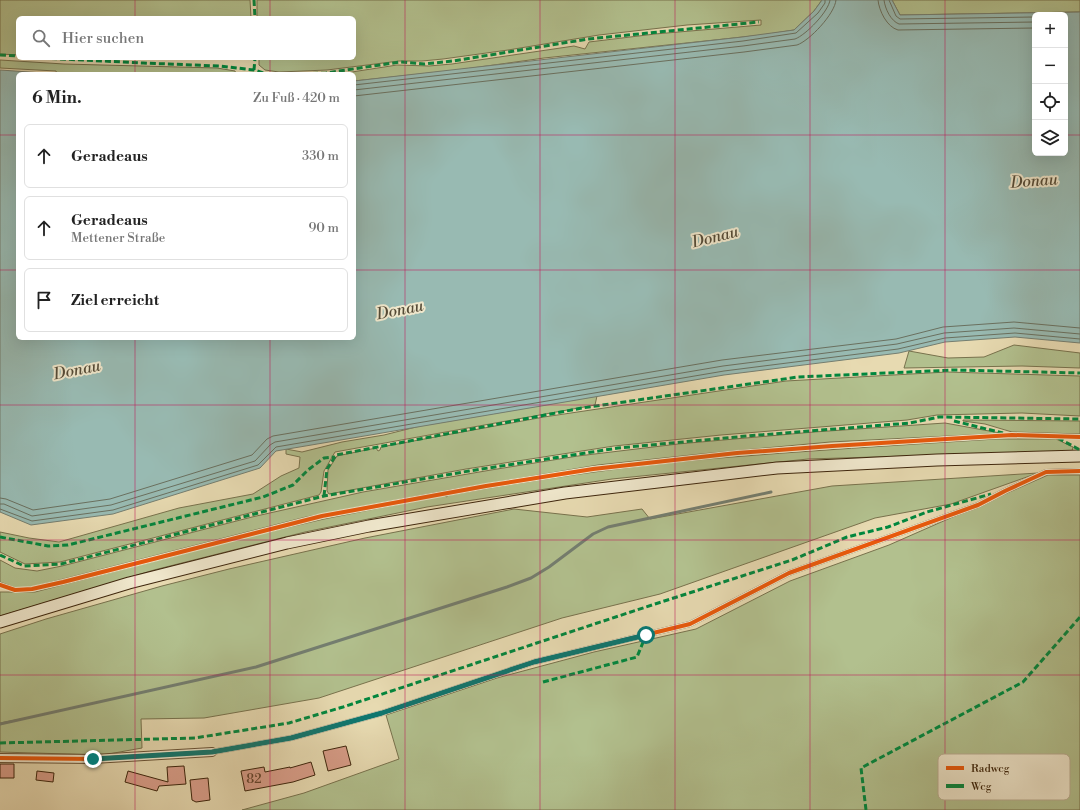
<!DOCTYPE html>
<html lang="de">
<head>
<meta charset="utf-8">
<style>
  :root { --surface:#fff; --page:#f2f2f2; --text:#222; --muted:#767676; --line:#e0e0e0 }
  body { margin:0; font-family:"Libre Bodoni",serif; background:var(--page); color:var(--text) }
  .controls { position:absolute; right:12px; top:12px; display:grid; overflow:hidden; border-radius:6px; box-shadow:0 4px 16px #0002 }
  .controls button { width:36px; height:36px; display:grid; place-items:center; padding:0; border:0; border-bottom:1px solid var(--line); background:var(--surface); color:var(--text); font:20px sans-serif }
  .stop { position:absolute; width:12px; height:12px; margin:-9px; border:3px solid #0f766e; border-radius:50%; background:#fff }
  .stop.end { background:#0f766e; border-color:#fff; box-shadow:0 1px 4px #0008 }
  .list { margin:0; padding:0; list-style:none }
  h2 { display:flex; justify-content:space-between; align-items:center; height:52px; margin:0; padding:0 16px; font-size:17px }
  h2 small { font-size:13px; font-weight:400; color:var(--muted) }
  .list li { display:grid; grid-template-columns:26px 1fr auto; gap:12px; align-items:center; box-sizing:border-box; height:64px; margin:0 8px 8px; padding:0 8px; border:1px solid var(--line); border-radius:6px }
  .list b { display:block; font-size:15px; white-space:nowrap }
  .list p { margin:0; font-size:13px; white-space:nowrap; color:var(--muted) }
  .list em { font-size:13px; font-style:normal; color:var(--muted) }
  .icon { flex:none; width:22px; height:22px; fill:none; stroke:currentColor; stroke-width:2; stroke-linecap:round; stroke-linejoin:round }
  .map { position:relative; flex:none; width:1080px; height:810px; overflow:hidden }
  .search { position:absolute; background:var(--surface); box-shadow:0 4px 16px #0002; left:16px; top:16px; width:340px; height:44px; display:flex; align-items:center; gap:10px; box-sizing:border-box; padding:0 14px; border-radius:6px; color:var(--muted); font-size:15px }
  .panel { position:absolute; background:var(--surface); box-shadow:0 4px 16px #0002; left:16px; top:72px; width:340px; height:268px; border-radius:6px }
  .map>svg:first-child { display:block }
</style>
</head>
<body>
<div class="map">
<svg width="1080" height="810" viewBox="0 0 1080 810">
  <rect width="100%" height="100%" fill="#e7dab1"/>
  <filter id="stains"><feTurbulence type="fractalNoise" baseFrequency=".005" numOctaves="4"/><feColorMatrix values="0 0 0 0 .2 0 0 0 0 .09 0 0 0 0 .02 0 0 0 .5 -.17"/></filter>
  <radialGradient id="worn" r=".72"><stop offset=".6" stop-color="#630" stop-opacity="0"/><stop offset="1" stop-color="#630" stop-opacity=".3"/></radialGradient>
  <path fill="#b2c08e" stroke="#78724d" d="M0,0H250L251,18H18V55L0,54Z
    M257,0H822L814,11L794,30L762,35L544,58L458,70L354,81V74H339L397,65L429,66L452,64L574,46L585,49L589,42L655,34L761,25V20L687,25L599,35L508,50L443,59L422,61H399L327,70L279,72L265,70L259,65V58H354V18H257Z
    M892,0H1080V12L900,15Z
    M0,60L64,64L217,68L235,71L236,74H57L56,71L0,68Z
    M1014,345L1080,353V368L1022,366L904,368L909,351L948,358L984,357Z
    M947,372L1080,376V416L1022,413L937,415L907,420L721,435L614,446L466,469L329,494L327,491L328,470L337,456L376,448L378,451L380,450L381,447L544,417L786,381Z
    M597,396L595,405L335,452L324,471L321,492L319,495L60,562L25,564L0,552V532L29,538L59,542L179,508L253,494L281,476L299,468L300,457L286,454V449L302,452L342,442L384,435L420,426Z
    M963,420L1080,421V434L1012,432L985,424L963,421Z
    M945,423L1000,433L1001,435L988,434L830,442L701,454L598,465L450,490L306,517L32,587L16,588L0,582V560L15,568L37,571L62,566L252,517L363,492L491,470L578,456L678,444L814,432Z
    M996,439H1056L1073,447L1072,451L808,459L612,479L427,507L305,532L154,570L0,616V592H35L255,535L324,519L445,495L446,497L449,495C534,480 620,467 707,459C803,451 900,445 996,439Z
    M1038,473L951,504L875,518L660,594L562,618L319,698L204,718L141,719L142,748L103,755L0,752V724L26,718L0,723V634L46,619L162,586L229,569L365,538L514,509L587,517L642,509L650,519L832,486Z
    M1048,475H1080V810H242L304,793L399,759L386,715L497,678L594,652L696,629L790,581L889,545Z"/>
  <path fill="#98bab2" stroke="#747e70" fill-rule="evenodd" d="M822,0H892L900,15L1080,12V343L1015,337L945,342L899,353L724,375L276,451L260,468L113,514L31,525L0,512V70L58,74H18V338H354V81L742,37L794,30L814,11ZM1035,15H1065V153H1035Z"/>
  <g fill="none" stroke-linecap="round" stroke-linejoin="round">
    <path stroke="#6a705f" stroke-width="1" d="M878,0C879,11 887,27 898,30L1035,28
      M884,0C885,9 891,21 899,24L1035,22
      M889,0L896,16L900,19L1035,17
      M354,85L743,41L796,33L818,13L825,3V0
      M354,90L743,46L795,39C806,35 829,11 830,0
      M354,96L744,52L797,45C809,41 835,14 836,0
      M0,498L6,499L33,510L110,499L252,455L267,439L273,436L722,360L896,339L943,327L1014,322L1080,328
      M0,504H4L32,516L111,505L255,461L270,445L275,442L723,366L897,344L944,333L1014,328L1080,334
      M0,509L32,521L113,510L258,465L276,447L724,371L898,349L945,338L1015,333L1080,339"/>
    <path stroke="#747e70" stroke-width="3" d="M0,724L256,667L507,587L531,578L549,567L593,534L608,527L771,492"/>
  </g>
  <path fill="#d99e8a" stroke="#3d250c" d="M346,746L351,765L328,771L323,751Z
    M311,762L315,775L293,782L245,791L241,771L264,767L265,772L290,767V768Z
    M0,764H14V778H0Z
    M184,766L186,784L159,786L157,791L125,782L128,771L168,782L167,767Z
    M37,771L54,773L53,782L36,780Z
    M208,778L210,800L196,802L192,800L190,780Z"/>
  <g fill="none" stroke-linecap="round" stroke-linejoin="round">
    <g stroke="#685235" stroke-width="6">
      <path id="lane" d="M212,752L291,738L382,713L534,662L690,624L789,573L978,505L1005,491L1046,472L1080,471"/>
    </g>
    <g stroke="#685235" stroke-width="10">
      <path id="street" d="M0,758L93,759L212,752"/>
    </g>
    <g stroke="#3d250c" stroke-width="13">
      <path id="secondary" d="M0,622L129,583L287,543L369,526L565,493L777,468L937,460L1080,456"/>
    </g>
    <use href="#lane" stroke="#efe7cc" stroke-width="4"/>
    <use href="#street" stroke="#efe7cc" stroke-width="8"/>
    <use href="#secondary" stroke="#efe7cc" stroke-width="11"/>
    <path stroke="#00873e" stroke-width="3" stroke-dasharray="6 3" stroke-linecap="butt" d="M254,0L255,18
      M0,55L18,56
      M42,58L143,63L219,66L254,70L267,74
      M254,70L255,58
      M303,74L326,73L400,62L424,64L453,61L588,39L759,22
      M954,421L1003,433
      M1058,438L1080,450
      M324,496L327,469L336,455L582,408L798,377L954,370L1080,373
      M0,537L48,546L68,545L263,497L293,485L308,470L324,458L335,457
      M0,555L24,566L61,564L324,496L469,471L618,448L747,436L910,423L939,417L1080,419
      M543,682L637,657L646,635
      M0,743L195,738L289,723L343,707L655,604L792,560L847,537L888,527L927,512L991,494
      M866,810L861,768L1023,682L1080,617"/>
    <g stroke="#efe7cc" stroke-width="6">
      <path id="cycleway" d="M0,585L15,590L32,589L63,582L322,516L486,486L593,469L737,453L832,446L1012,435L1080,437
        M0,758L93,759L212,752L291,738L382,713L534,662L690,624L789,573L978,505L1005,491L1046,472L1080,471"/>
    </g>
    <use href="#cycleway" stroke="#e8590c" stroke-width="4"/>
  </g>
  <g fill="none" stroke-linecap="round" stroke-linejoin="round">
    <path stroke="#0f766e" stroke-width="5" d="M93,759L212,752L291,738L382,713L534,662L646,635"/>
  </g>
  <path fill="none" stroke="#c2185b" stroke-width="1" stroke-opacity="0.55" d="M135,0V18M270,0V18M405,0V810M540,0V810M675,0V810M810,0V810M945,0V810M135,58V74M270,58V74M0,135H18M354,135H1035M1065,135H1080M0,270H18M354,270H1080M135,338V810M270,338V810M0,405H1080M0,540H1080M0,675H1080"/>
  <g text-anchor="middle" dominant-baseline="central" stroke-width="4" stroke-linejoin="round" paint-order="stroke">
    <g font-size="13" fill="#64432c">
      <text x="254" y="779">82</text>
    </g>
    <g font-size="16" font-style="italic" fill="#544a36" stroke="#efe7cc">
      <text transform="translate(1034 181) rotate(-4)">Donau</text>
      <text transform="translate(715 237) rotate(-14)">Donau</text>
      <text transform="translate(400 310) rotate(-11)">Donau</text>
      <text transform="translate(77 370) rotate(-11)">Donau</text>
    </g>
  </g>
  <rect x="938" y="754" width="132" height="46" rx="6" fill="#efe7cc" stroke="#baad92" stroke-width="1"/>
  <rect x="946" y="766" width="18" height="4" fill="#e8590c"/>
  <rect x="946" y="784" width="18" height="4" fill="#00873e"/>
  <g font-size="11" fill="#3d250c">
    <text x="971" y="772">Radweg</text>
    <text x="971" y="790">Weg</text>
  </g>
  <rect width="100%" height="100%" filter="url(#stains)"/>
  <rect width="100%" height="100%" fill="url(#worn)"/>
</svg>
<div class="controls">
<button>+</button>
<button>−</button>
<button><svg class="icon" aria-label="locate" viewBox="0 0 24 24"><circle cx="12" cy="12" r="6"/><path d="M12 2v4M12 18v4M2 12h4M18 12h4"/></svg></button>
<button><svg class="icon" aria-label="layers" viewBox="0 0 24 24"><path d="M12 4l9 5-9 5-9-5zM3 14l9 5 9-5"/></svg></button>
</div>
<div class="stop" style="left:646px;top:635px"></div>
<div class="stop end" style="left:93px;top:759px"></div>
<div class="search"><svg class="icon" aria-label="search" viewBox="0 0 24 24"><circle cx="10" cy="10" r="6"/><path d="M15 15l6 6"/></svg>Hier suchen</div>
<section class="panel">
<h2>6 Min.<small>Zu Fuß · 420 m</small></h2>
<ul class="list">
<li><svg class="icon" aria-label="ahead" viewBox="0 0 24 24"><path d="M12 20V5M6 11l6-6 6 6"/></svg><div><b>Geradeaus</b></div><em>330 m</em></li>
<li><svg class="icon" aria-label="ahead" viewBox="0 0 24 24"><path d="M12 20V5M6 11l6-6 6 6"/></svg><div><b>Geradeaus</b><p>Mettener Straße</p></div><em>90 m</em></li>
<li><svg class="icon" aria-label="arrive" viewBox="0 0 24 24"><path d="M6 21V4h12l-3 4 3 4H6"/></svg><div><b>Ziel erreicht</b></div></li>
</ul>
</section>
</div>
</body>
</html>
